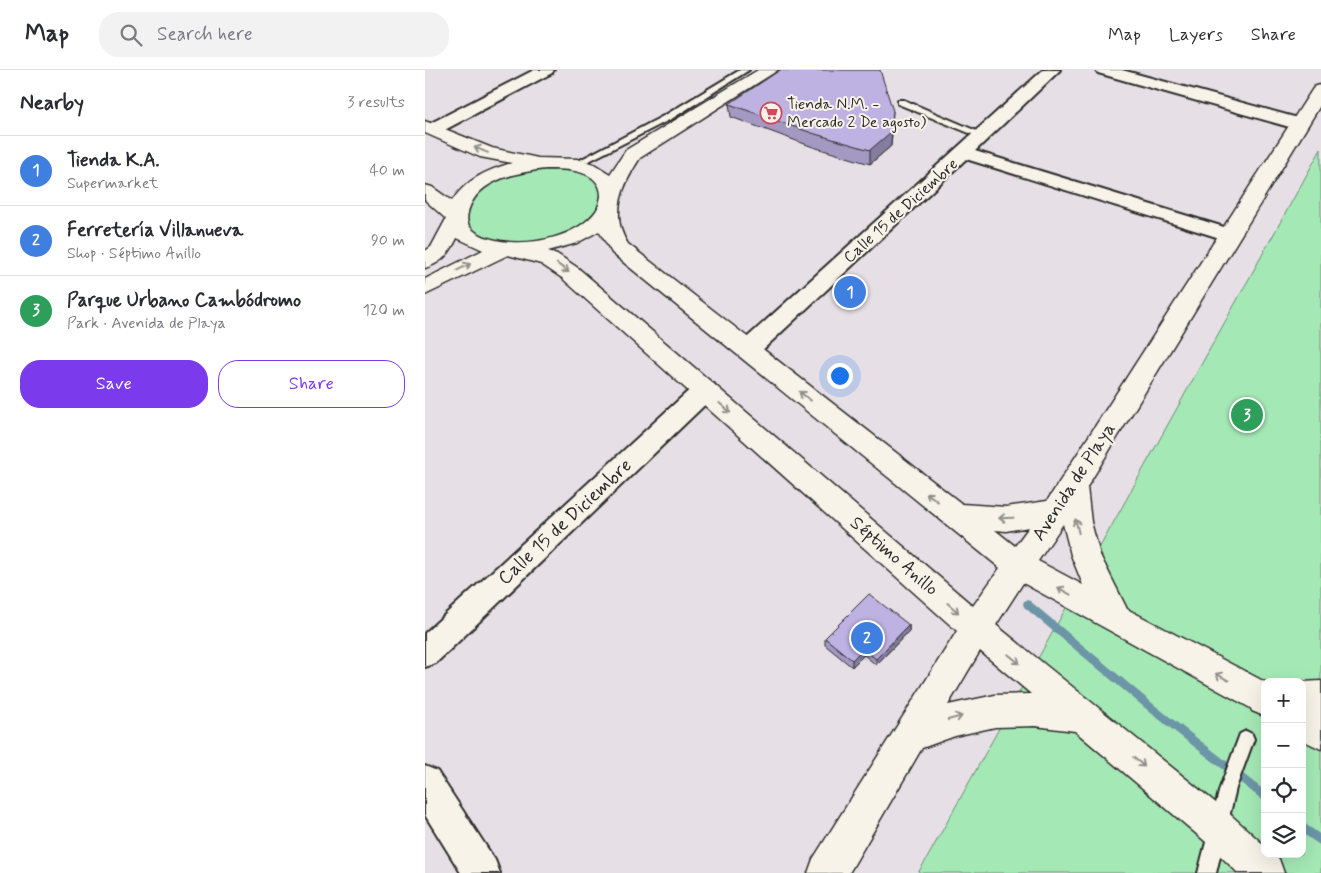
<!DOCTYPE html>
<html lang="en">
<head>
<meta charset="utf-8">
<style>
  :root { --surface:#fff; --page:#f2f2f3; --text:#2b2b33; --muted:#7c7c81; --line:#e1e1e2; --accent:#7c3aed }
  body { margin:0; font-family:Mynerve,sans-serif; background:var(--page); color:var(--text) }
  .controls { position:absolute; right:15px; bottom:15px; display:grid; overflow:hidden; border-radius:10px; box-shadow:0 5px 20px #0002 }
  .controls button { width:45px; height:45px; display:grid; place-items:center; padding:0; border:0; border-bottom:1px solid var(--line); background:var(--surface); color:var(--text); font:25px sans-serif }
  .you { position:absolute; left:414px; top:305px; width:18px; height:18px; margin:-12px; border:4px solid #fff; border-radius:50%; background:#1a73e8; box-shadow:0 0 0 8px #1a73e833 }
  .badge { display:grid; place-items:center; width:32px; height:32px; border-radius:50%; background:var(--accent); color:#fff; font-size:16px; font-weight:700 }
  .pin { position:absolute; translate:-50% -50%; border:2px solid #fff; box-shadow:0 1px 5px #0006 }
  .list { margin:0; padding:0; list-style:none }
  h2 { display:flex; justify-content:space-between; align-items:center; height:65px; margin:0; padding:0 20px; font-size:21px }
  h2 small { font-size:16px; font-weight:400; color:var(--muted) }
  .list li { display:grid; grid-template-columns:32px 1fr auto; gap:15px; align-items:center; box-sizing:border-box; height:70px; padding:0 20px; border-top:1px solid var(--line) }
  .list b { display:block; font-size:19px; white-space:nowrap }
  .list p { margin:0; font-size:16px; white-space:nowrap; color:var(--muted) }
  .list em { font-size:16px; font-style:normal; color:var(--muted) }
  .actions { display:flex; gap:10px; padding:15px 20px }
  .actions a { flex:1; padding:11px 0; border:1px solid var(--accent); border-radius:20px; text-align:center; font-size:18px; color:var(--accent) }
  .actions .main { background:var(--accent); color:#fff }
  .icon { flex:none; width:28px; height:28px; fill:none; stroke:currentColor; stroke-width:2; stroke-linecap:round; stroke-linejoin:round }
  .map { position:relative; flex:none; width:896px; height:803px; overflow:hidden }
  header { display:flex; align-items:center; gap:30px; box-sizing:border-box; height:70px; padding:0 25px; background:var(--surface); border-bottom:1px solid var(--line) }
  header strong { font-size:24px }
  nav { display:flex; gap:28px; margin-inline-start:auto; font-size:18px }
  .search { width:350px; height:45px; background:var(--page); display:flex; align-items:center; gap:12px; box-sizing:border-box; padding:0 18px; border-radius:20px; color:var(--muted); font-size:19px }
  main { display:flex }
  aside { flex:1; background:var(--surface) }
  .map>svg:first-child { display:block }
</style>
</head>
<body>
<header>
<strong>Map</strong>
<div class="search"><svg class="icon" aria-label="search" viewBox="0 0 24 24"><circle cx="10" cy="10" r="6"/><path d="M15 15l6 6"/></svg>Search here</div>
<nav><a>Map</a><a>Layers</a><a>Share</a></nav>
</header>
<main>
<aside>
<h2>Nearby<small>3 results</small></h2>
<ul class="list">
<li><span class="badge" style="background:#3f7fe0">1</span><div><b>Tienda K.A.</b><p>Supermarket</p></div><em>40 m</em></li>
<li><span class="badge" style="background:#3f7fe0">2</span><div><b>Ferretería Villanueva</b><p>Shop · Séptimo Anillo</p></div><em>90 m</em></li>
<li><span class="badge" style="background:#2e9e5b">3</span><div><b>Parque Urbano Cambódromo</b><p>Park · Avenida de Playa</p></div><em>120 m</em></li>
</ul>
<div class="actions"><a class="main">Save</a><a>Share</a></div>
</aside>
<div class="map">
<svg width="896" height="803" viewBox="0 0 896 803">
  <rect width="100%" height="100%" fill="#e6e0e6"/>
  <filter id="ink" filterUnits="userSpaceOnUse"><feTurbulence type="fractalNoise" baseFrequency=".02" numOctaves="2"/><feDisplacementMap in="SourceGraphic" scale="10" xChannelSelector="R" yChannelSelector="G"/><feConvolveMatrix kernelMatrix="1 2 1 2 8 2 1 2 1" color-interpolation-filters="sRGB"/></filter>
  <g filter="url(#ink)">
    <path fill="#a4e9b5" stroke="#688a70" fill-rule="evenodd" d="M896,79V803H493L501,790ZM840,612H877V784H840Z
      M112,98C137,98 168,97 178,124L171,144L145,163L127,169L89,174L53,166L42,157L39,145C43,138 48,128 53,121C67,106 93,102 112,98Z"/>
    <g fill="none" stroke-linecap="round" stroke-linejoin="round">
      <path fill="#6c95a7" fill-rule="evenodd" d="M602,530L605,531L732,637L840,721V732L726,643L599,537L598,534L599,531Z
        M877,752L896,765V776L877,763Z"/>
      <g stroke="#2b2b2b" stroke-width="4">
        <path id="lane" d="M315,0H324L248,48L162,92L155,90L242,44Z
          M473,30H479L561,65L554,67L473,34Z
          M821,661L827,664L829,669L811,718L791,803H773L795,718L815,664Z"/>
      </g>
      <g stroke="#2b2b2b" stroke-width="4">
        <path id="street" d="M109,0H129L127,3L14,63L8,64L0,60L2,55Z
          M618,0H635L550,81L812,161L815,165L812,169L805,171L798,169L541,89L331,286L323,288L315,286L311,280L315,274Z
          M671,0H697L880,50L883,54L880,58H868L673,3Z
          M280,311L289,314L292,320L289,326L11,593L0,597V563L271,314Z
          M0,696L12,701L70,790L75,803H36L0,745Z"/>
      </g>
      <g stroke="#2b2b2b" stroke-width="3">
        <path id="secondary" d="M333,0H353L215,88C198,114 184,145 203,174L537,434L581,437L622,431L887,20L890,16L896,15V34L662,417L666,452L675,485L702,539L840,612V646L598,513L571,555L807,746L840,776V784H848L854,789L859,803H813L781,772L650,661L610,656L570,657L530,666L497,678L424,803H383L388,789L532,561L137,208L116,194L83,185L0,225V209L58,180L32,168C25,183 17,193 0,198V181L6,177L21,149L0,130V115L7,117L27,131C42,109 62,100 87,93L55,87L0,63V51L67,78L113,88L152,89L169,94L185,104L201,80ZM121,99C140,99 176,99 176,126C175,131 174,137 171,141C152,167 107,176 76,171C66,169 52,166 45,157C41,152 42,145 44,139C54,109 94,102 121,99ZM174,161L187,183L575,498L548,536L153,198L132,184L123,181L152,173ZM638,454L646,485L658,515L613,491ZM604,457L590,476L570,460L581,461ZM555,581L606,624L570,625L523,635Z
          M877,635L896,643V679L877,670Z"/>
      </g>
      <g stroke="#2b2b2b" stroke-width="3">
        <path id="primary" d="M896,611V643L877,644V612Z
          M840,614V646H839L827,641L822,630L827,619Z"/>
      </g>
      <use href="#lane" fill="#f7f3e8" fill-rule="evenodd"/>
      <use href="#street" fill="#f7f3e8" fill-rule="evenodd"/>
      <use href="#secondary" fill="#f7f3e8" fill-rule="evenodd"/>
      <use href="#primary" fill="#f7f3e8" fill-rule="evenodd"/>
    </g>
    <path fill="#a399c3" stroke="#2b2b2b" d="M304,34L468,54L466,76L445,94L388,77L306,47Z
      M484,555V561L451,595L439,585L427,597L400,575V568Z"/>
    <path fill="#857d9f" stroke="#2b2b2b" d="M468,41L466,76L445,94V80Z
      M484,555V561L451,595V589Z
      M438,579L439,585L427,597V590Z"/>
    <path fill="#beb2e3" stroke="#2b2b2b" d="M355,0H455L468,41L466,62L445,80L387,63L304,34Z
      M444,524L484,555L451,589L438,579L427,590L400,568Z"/>
    <defs><path id="oneway-shaft" d="M-6 0H5M1.5-3L5.5 0L1.5 3" fill="none" stroke-width="1.6" stroke-linecap="round" stroke-linejoin="round" transform="scale(1.25)"/></defs>
    <g stroke="#918f8a">
      <use href="#oneway-shaft" transform="translate(56 80) rotate(-158)"/>
      <use href="#oneway-shaft" transform="translate(39 197) rotate(-27)"/>
      <use href="#oneway-shaft" transform="translate(138 198) rotate(36)"/>
      <use href="#oneway-shaft" transform="translate(380 326) rotate(-142)"/>
      <use href="#oneway-shaft" transform="translate(300 338) rotate(41)"/>
      <use href="#oneway-shaft" transform="translate(507 427) rotate(-142)"/>
      <use href="#oneway-shaft" transform="translate(581 448) rotate(178)"/>
      <use href="#oneway-shaft" transform="translate(652 456) rotate(-103)"/>
      <use href="#oneway-shaft" transform="translate(639 521) rotate(-151)"/>
      <use href="#oneway-shaft" transform="translate(528 538) rotate(41)"/>
      <use href="#oneway-shaft" transform="translate(589 589) rotate(39)"/>
      <use href="#oneway-shaft" transform="translate(797 607) rotate(-151)"/>
      <use href="#oneway-shaft" transform="translate(530 648) rotate(-15)"/>
      <use href="#oneway-shaft" transform="translate(714 692) rotate(40)"/>
    </g>
  </g>
  <defs>
    <g id="supermarket-ring" transform="scale(1.125)"><circle r="9.5" fill="#f7f3e8" stroke="#d1495b" stroke-width="1.5"/><path d="M-6-5.5h2.5l.6 2H6L4.5 2H-2.5L-4.4-4H-6ZM-1.5 3.2a1.3 1.3 0 1 0 .1 0ZM3 3.2a1.3 1.3 0 1 0 .1 0Z" fill="#d1495b"/></g>
  </defs>
  <g fill-rule="evenodd">
    <use href="#supermarket-ring" x="346" y="43"/>
  </g>
  <g text-anchor="middle" dominant-baseline="central" stroke-width="4" stroke-linejoin="round" paint-order="stroke">
    <g font-size="16" fill="#2b2b2b" stroke="#f7f3e8" text-anchor="start">
      <text x="362" y="34">Tienda N.M. -<tspan x="362" dy="18">Mercado 2 De agosto)</tspan></text>
    </g>
    <g font-size="16" fill="#2b2b2b" stroke="#f7f3e8">
      <text transform="translate(476 141) rotate(-42)">Calle 15 de Diciembre</text>
    </g>
    <g font-size="19" fill="#2b2b2b" stroke="#f7f3e8">
      <text transform="translate(649 412) rotate(-57)">Avenida de Playa</text>
      <text transform="translate(140 452) rotate(-43)">Calle 15 de Diciembre</text>
      <text transform="translate(469 486) rotate(41)">Séptimo Anillo</text>
    </g>
  </g>
</svg>
<div class="controls">
<button>+</button>
<button>−</button>
<button><svg class="icon" aria-label="locate" viewBox="0 0 24 24"><circle cx="12" cy="12" r="6"/><path d="M12 2v4M12 18v4M2 12h4M18 12h4"/></svg></button>
<button><svg class="icon" aria-label="layers" viewBox="0 0 24 24"><path d="M12 4l9 5-9 5-9-5zM3 14l9 5 9-5"/></svg></button>
</div>
<div class="you"></div>
<div class="pin badge" style="left:425px;top:222px;background:#3f7fe0">1</div>
<div class="pin badge" style="left:442px;top:568px;background:#3f7fe0">2</div>
<div class="pin badge" style="left:822px;top:345px;background:#2e9e5b">3</div>
</div>
</main>
</body>
</html>
